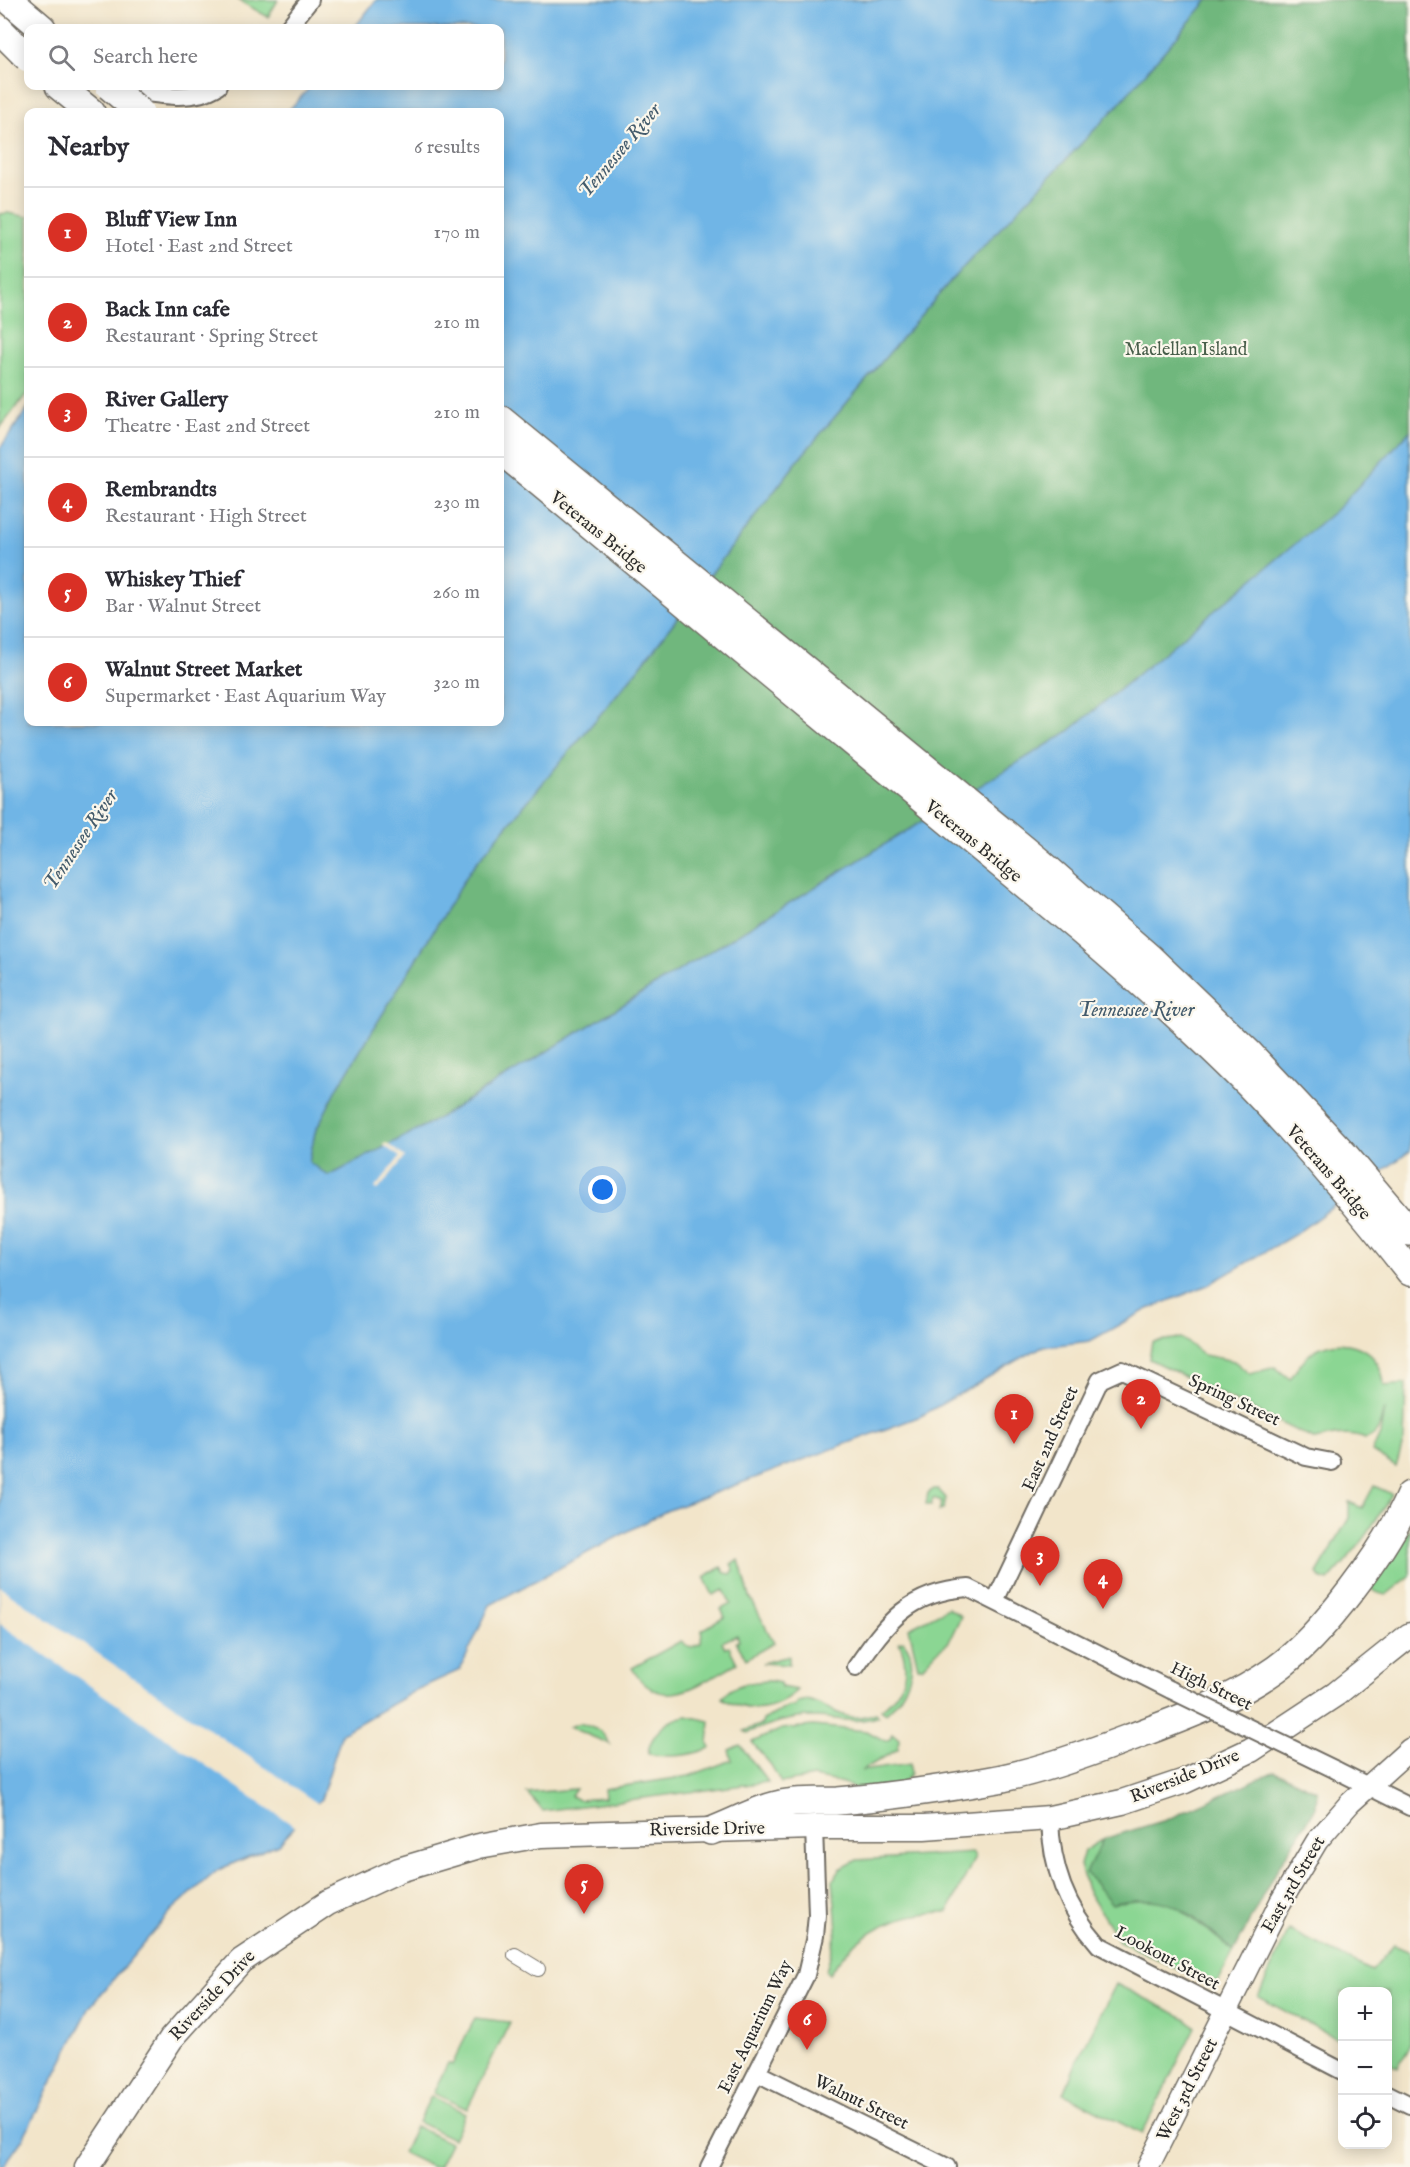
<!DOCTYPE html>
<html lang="en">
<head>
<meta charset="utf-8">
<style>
  :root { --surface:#fff; --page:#f2f2f3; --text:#2b2b33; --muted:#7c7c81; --line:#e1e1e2; --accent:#d93025 }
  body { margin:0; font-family:"IM FELL English",serif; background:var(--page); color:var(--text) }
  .controls { position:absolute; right:18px; bottom:18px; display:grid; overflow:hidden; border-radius:12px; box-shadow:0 3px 15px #0003 }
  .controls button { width:54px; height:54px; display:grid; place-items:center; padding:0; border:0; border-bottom:2px solid var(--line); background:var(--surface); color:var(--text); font:30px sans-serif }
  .you { position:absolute; left:603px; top:1190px; width:21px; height:21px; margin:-15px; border:4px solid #fff; border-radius:50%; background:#1a73e8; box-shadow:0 0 0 9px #1a73e833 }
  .badge { display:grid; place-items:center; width:39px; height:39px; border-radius:50%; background:var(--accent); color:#fff; font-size:20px; font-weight:700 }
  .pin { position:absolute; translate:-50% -50px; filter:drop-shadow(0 2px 3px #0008) }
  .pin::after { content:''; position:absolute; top:32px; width:21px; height:18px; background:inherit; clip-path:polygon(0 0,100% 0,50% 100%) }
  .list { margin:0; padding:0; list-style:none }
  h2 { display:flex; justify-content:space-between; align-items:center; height:78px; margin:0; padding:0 24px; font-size:26px }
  h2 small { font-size:20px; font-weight:400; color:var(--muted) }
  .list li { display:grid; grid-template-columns:39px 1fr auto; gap:18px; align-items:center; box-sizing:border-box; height:90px; padding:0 24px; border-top:2px solid var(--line) }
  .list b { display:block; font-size:22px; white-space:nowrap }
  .list p { margin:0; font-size:20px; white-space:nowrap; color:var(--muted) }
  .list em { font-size:20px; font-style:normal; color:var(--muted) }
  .icon { flex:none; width:33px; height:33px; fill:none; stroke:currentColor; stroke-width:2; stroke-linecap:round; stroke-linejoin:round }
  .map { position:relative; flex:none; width:1410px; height:2167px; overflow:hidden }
  .search { position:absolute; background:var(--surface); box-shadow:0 3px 15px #0003; left:24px; top:24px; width:480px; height:66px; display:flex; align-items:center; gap:15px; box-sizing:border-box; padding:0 21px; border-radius:12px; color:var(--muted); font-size:22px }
  .panel { position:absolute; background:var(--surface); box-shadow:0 3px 15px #0003; left:24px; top:108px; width:480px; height:618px; border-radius:12px }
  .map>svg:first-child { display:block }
</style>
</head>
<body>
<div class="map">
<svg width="1410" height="2167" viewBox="0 0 1410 2167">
  <rect width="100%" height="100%" fill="#fbf7ec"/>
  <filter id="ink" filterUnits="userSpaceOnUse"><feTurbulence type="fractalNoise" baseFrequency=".0167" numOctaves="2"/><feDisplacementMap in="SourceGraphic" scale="12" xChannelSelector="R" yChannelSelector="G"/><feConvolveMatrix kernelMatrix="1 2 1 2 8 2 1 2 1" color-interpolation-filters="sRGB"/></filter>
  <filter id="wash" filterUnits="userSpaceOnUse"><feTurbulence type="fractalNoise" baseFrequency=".008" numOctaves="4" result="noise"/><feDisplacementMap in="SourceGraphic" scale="24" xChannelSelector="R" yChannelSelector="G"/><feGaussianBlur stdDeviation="1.35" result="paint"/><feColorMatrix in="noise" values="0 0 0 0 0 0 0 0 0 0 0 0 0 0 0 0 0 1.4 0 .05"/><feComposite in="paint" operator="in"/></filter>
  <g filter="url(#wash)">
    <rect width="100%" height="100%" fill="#f2e5ca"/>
    <path fill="#8bd693" stroke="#5b805f" stroke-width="1.5" d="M238,0H278L268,17Z
      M8,213L28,217V392L0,428V214Z
      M1181,1338L1204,1355L1234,1361L1250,1374L1275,1367L1290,1379C1298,1367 1306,1354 1319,1348C1351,1334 1383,1353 1384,1386L1406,1384L1404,1440L1396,1467L1372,1452L1380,1434L1384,1409C1380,1423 1381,1434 1365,1439C1350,1432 1330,1436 1315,1440L1149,1359L1152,1342Z
      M1374,1486L1392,1494C1374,1525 1352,1556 1328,1581L1320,1578L1317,1573L1349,1518V1502L1362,1508Z
      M934,1489H938L946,1498L944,1508L939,1511L942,1501L933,1498L931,1505L926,1504L928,1493Z
      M1410,1528V1576L1386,1595C1378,1594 1372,1591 1369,1584L1395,1555Z
      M739,1560L750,1597L774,1643L746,1659L736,1642L739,1641L737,1635L722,1642L725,1648L729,1647L737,1663C701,1683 660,1717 632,1668L681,1641L690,1648L701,1643L702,1630L725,1617L721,1609L731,1604L724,1590L713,1595L704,1577L721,1567L725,1573L731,1574L734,1570L731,1564Z
      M948,1608L961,1616L948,1643L938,1650L922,1667H918L909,1628Z
      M903,1641C923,1663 904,1697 886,1713L881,1709C904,1692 911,1669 899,1642Z
      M789,1656V1665L762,1663Z
      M770,1681L780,1683L781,1687L797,1690C776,1712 747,1714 722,1698C731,1683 754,1682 770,1681Z
      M807,1700C836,1708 843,1725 876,1713L878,1716C856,1725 839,1718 817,1717C792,1716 770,1724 747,1733L744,1731L762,1724L763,1720L789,1706L794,1707L798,1702Z
      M687,1716L710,1721L708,1744L711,1748C689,1756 672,1758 648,1754C650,1733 668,1719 687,1716Z
      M580,1723L601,1731L610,1744L569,1727Z
      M813,1726L867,1731L885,1741L890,1739L892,1733L899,1739L898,1749L861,1771L910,1764V1774L901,1785L857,1790L843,1783L813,1777L781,1783L771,1765L752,1742L782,1729Z
      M740,1745L768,1782L543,1811L527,1793L576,1789L571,1796L578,1800L605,1798L604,1789L689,1776L732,1760L729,1750Z
      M1103,1839L1087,1873L1139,1897L1171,1902L1234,1951L1217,1983H1209L1119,1941L1087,1890L1080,1865L1084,1851Z
      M973,1853L975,1857L948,1912C898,1912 857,1932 829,1974L826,1971L837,1930L833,1880L840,1869L857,1860Z
      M1289,1930L1372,1971L1394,1945L1410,1952V2045L1398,2068L1388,2063V1992H1342V2041L1258,1997Z
      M1116,1984L1187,2019L1195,2027L1142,2134L1064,2094L1076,2063Z
      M475,2018L510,2022L467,2109L433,2093L448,2063L452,2065Z
      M431,2096L465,2113L453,2139L418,2122Z
      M415,2126L450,2143L438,2167H432L403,2153Z"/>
    <path fill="#70b77d" stroke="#4e7154" stroke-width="1.5" d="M1208,0H1410V431L1337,510L1068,732L432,1122L329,1177L309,1162L315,1132L338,1087L471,869L638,669L799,459L952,279L1118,105Z
      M1275,1771L1317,1791L1316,1807L1274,1874L1234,1951C1188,1915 1174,1889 1112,1904L1086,1873L1103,1839L1166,1820Z"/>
    <path fill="#70b5e6" stroke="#4e7088" stroke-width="1.5" d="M376,0H1208L1118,105L952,279L799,459L638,669L471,869L338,1087L315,1132L309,1162L329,1176L432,1122L1068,732L1336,510L1410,431V1151L1294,1235L1208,1285L1146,1310L1090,1341L1041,1347L921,1416L666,1511L490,1605L460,1670L416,1690L342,1733L321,1799L278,1844L218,1870L172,1910L90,2007L22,2140L3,2167H0V448L28,408V722H500V112H287L311,86H500V28H354Z"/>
    <path fill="#f2e5ca" d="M386,1143L405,1157L378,1190L375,1188L400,1157L383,1145Z
      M0,1587L320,1805L297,1828L0,1624Z"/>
  </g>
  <g filter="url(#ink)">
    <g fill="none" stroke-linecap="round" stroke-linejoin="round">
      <g stroke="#716c63" stroke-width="16">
        <path id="pedestrian" d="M515,1955L538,1969"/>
      </g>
      <g stroke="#716c63" stroke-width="20">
        <path id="minor" d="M288,28L310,0
          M117,88C148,93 190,104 218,86
          M995,1601L1100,1380L1122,1370L1306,1457L1332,1462
          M856,1667C887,1622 909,1592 968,1588L1171,1690
          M1336,1770L1410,1807
          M1050,1818C1051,1867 1066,1908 1099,1945L1342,2071
          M757,2073L947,2167
          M1388,2094L1410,2105
          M709,2167L806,1975L815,1936L817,1915L814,1827"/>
      </g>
      <g stroke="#716c63" stroke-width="24">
        <path id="tertiary" d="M1148,2167L1280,1903L1317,1841L1350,1803L1410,1749"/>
      </g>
      <g stroke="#716c63" stroke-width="27">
        <path id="secondary" d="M87,2167L171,2039L241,1961L328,1903L399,1870L479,1846L541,1835L814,1827H924L1050,1818L1122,1802L1185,1781L1251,1750L1336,1694L1410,1635"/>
      </g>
      <g stroke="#716c63" stroke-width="30">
        <path id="primary" d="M9,0L42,28
          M59,86L91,112
          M500,419L1040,862L1150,958L1249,1053L1344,1154L1410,1232
          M500,450L1081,931C1139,981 1196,1031 1249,1085C1306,1144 1359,1207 1410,1272
          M711,1831C735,1822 763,1806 788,1803C804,1800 821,1802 838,1801C885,1797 934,1790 981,1782C1032,1774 1081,1756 1129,1738C1179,1719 1231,1701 1276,1669C1322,1636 1388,1547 1410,1495"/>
      </g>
      <use href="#pedestrian" stroke="#fff" stroke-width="14"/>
      <use href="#minor" stroke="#fff" stroke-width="16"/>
      <use href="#tertiary" stroke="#fff" stroke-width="21"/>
      <use href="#secondary" stroke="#fff" stroke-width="24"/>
      <use href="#primary" stroke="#fff" stroke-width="27"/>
      <g stroke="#716c63" stroke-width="20" stroke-linecap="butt">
        <path id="minor-bridge" d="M1171,1690L1336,1770"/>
      </g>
      <g stroke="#716c63" stroke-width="30" stroke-linecap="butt">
        <path id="primary-bridge" d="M0,30L28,58
          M109,86L140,112"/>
      </g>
      <use href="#minor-bridge" stroke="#fff" stroke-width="16"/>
      <use href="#primary-bridge" stroke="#fff" stroke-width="27"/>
    </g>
  </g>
  <g text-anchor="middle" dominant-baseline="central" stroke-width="4.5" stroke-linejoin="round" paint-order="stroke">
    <g font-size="18" fill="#485e4a" stroke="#fbf7ec">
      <text x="1186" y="350">Maclellan Island</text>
    </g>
    <g font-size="18" fill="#2b2b2b" stroke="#fbf7ec">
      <text transform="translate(598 533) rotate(39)">Veterans Bridge</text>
      <text transform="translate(973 842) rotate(39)">Veterans Bridge</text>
      <text transform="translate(1328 1173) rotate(49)">Veterans Bridge</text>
      <text transform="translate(1234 1401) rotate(25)">Spring Street</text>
      <text transform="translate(1051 1439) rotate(-66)">East 2nd Street</text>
      <text transform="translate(1211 1687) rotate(26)">High Street</text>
      <text transform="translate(1185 1777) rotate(-22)">Riverside Drive</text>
      <text transform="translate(707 1830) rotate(-1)">Riverside Drive</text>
      <text transform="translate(1294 1885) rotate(-60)">East 3rd Street</text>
      <text transform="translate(1167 1959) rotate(28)">Lookout Street</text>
      <text transform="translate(213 1996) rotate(-47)">Riverside Drive</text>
      <text transform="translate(756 2027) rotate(-64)">East Aquarium Way</text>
      <text transform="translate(1188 2090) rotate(-63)">West 3rd Street</text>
      <text transform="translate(861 2103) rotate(26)">Walnut Street</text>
    </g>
    <g font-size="20" font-style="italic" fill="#435b6c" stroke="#fbf7ec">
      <text transform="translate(620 151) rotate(-50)">Tennessee River</text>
      <text transform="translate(81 840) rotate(-56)">Tennessee River</text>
      <text x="1136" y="1010">Tennessee River</text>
    </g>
  </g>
</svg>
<div class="controls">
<button>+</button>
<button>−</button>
<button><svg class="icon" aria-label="locate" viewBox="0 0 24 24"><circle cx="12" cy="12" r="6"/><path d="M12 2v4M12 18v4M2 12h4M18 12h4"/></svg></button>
</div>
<div class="you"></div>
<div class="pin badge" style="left:1014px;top:1444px">1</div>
<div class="pin badge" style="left:1141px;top:1429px">2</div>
<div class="pin badge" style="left:1040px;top:1586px">3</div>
<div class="pin badge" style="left:1103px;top:1609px">4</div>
<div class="pin badge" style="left:584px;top:1914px">5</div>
<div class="pin badge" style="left:807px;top:2050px">6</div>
<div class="search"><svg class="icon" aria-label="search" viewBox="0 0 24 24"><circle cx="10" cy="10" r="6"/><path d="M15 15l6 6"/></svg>Search here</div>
<section class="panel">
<h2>Nearby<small>6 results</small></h2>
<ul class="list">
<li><span class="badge">1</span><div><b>Bluff View Inn</b><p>Hotel · East 2nd Street</p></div><em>170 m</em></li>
<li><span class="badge">2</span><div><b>Back Inn cafe</b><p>Restaurant · Spring Street</p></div><em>210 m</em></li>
<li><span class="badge">3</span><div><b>River Gallery</b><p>Theatre · East 2nd Street</p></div><em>210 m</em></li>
<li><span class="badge">4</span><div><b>Rembrandts</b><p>Restaurant · High Street</p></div><em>230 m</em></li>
<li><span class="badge">5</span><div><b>Whiskey Thief</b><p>Bar · Walnut Street</p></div><em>260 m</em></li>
<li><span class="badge">6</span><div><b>Walnut Street Market</b><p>Supermarket · East Aquarium Way</p></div><em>320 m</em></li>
</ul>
</section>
</div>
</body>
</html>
